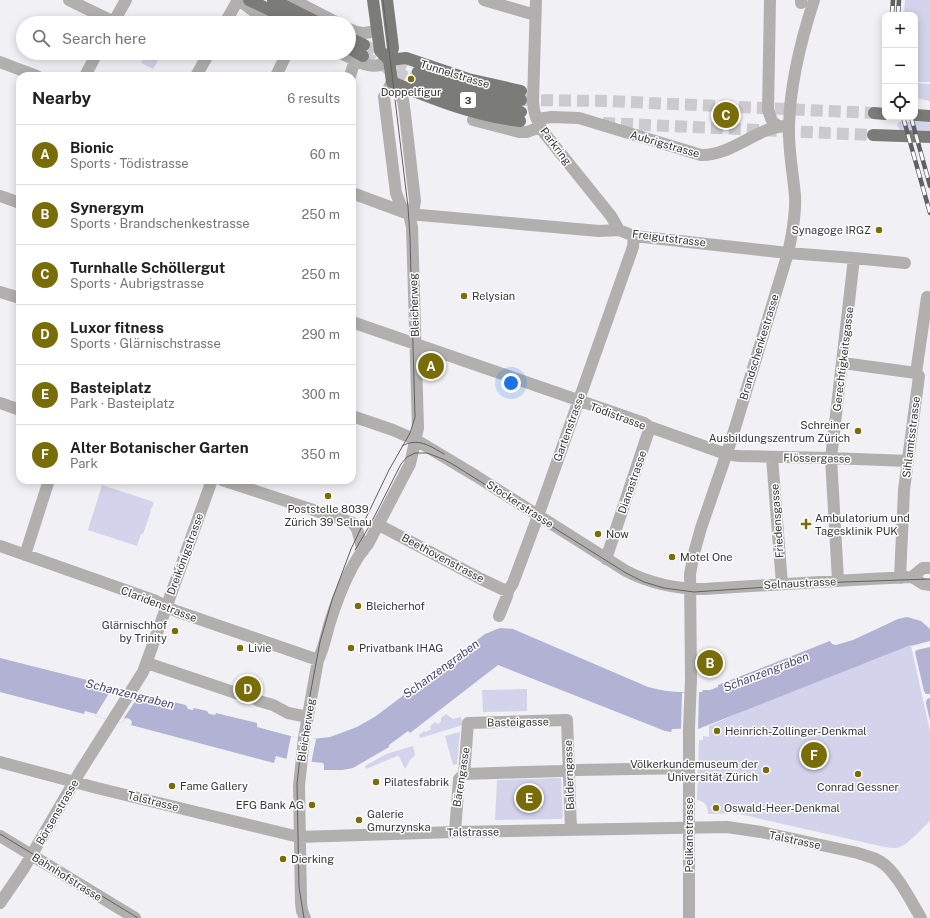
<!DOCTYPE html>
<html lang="en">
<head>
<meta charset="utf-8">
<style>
  :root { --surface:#fff; --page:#f6f6f6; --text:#202124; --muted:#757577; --line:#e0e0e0; --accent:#796d0a }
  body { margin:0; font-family:"Public Sans",sans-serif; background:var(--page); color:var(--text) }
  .controls { position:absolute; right:12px; top:12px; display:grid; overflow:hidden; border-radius:8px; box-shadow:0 2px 10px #0003 }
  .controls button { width:36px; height:36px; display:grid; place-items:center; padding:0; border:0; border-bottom:1px solid var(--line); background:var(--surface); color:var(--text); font:20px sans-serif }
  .you { position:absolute; left:511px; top:383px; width:14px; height:14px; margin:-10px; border:3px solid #fff; border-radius:50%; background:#1a73e8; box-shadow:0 0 0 6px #1a73e833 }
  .badge { display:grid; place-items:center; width:26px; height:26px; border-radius:50%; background:var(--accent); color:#fff; font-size:13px; font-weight:700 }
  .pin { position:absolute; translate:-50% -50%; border:2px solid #fff; box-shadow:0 1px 4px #0006 }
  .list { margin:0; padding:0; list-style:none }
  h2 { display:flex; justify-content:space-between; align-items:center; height:52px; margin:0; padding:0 16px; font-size:17px }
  h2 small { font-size:13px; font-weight:400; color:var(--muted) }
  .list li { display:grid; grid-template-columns:26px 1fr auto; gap:12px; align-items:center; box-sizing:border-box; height:60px; padding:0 16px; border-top:1px solid var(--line) }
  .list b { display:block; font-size:15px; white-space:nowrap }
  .list p { margin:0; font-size:13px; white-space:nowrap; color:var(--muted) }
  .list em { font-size:13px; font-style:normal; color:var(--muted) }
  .icon { flex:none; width:22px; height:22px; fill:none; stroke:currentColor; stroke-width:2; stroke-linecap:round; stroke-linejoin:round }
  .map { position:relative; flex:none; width:930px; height:918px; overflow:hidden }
  .search { position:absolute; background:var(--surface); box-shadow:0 2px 10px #0003; left:16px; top:16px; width:340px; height:44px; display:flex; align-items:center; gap:10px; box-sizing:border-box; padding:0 14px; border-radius:22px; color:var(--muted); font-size:15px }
  .panel { position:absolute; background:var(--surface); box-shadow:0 2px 10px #0003; left:16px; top:72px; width:340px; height:412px; border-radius:12px }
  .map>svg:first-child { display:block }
</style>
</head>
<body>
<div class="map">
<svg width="930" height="918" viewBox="0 0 930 918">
  <rect width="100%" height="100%" fill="#f0f0f5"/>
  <path fill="#d3d3eb" d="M905,0H930V82H915V15H904Z
    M146,53H162L153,69L141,63Z
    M916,83L930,84V101L916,98Z
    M899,122H927L930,123V131L900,130L897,125Z
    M102,485L151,501L154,503L150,511H151L143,534H141L137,546L88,530Z
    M911,645L930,732V821C922,828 907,847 896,848C891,848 885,847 880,846L735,813L708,814C708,806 705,801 697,800L699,740H703V736L709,737V726L745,710Z
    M527,689V711L483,712L482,690Z
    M446,714L453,719L461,717L463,725L420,738L419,735L424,731L426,732L431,729L430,726L435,722L438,724L441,721V718Z
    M460,732L457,764L453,765L445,736Z
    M413,746L415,755L410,760L405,769L399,756H397L366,769L365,766L386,754Z
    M561,778L563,817L561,819L495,820L497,780Z"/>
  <path fill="#b1b2d4" d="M907,617L921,621L930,629V732L911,645L698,729L696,728L672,729L671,732L665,731L498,665L410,733L408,731L389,745V747L353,768L342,770H324V765L323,763L287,759L276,756L274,763L131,725L132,722L130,719L126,718L122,723L95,716L96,714L85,711L84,714L0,692V658L103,684L101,690L146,701L149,699L147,696L186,705L188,709L193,710L194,708L207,711L209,714L215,715L216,713L257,723V727L298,738L312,739L330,737L357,727L376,716L485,634L500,628L513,629L648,687C667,692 683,693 702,692L703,690H710L718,687V685L830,641L832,644L836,645L853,640L898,619Z"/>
  <path fill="#f0f0f5" d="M930,641V647L917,650L915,652L924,691L926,694H930V698L927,699L926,703L930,721V732L911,646Z
    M111,690L138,697L124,718L125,719L122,723L95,716Z
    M699,692L698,729H681L682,693Z
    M291,736L298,738L316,739L311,764L286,761Z"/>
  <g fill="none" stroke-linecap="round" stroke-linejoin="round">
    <path stroke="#cacacf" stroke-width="12" stroke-dasharray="12 6" stroke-linecap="butt" d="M236,693L259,701"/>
    <path stroke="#cacacf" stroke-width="12" stroke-dasharray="12 6" stroke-linecap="butt" d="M364,45L418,72
      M363,56L418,83
      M523,100L607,101L874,113
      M603,123L873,135"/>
    <path stroke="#b1b0ae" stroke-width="12" d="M69,0L114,22
      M239,0L252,10L279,23
      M293,0L338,23
      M484,0L535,15
      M536,0L533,101C533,113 538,124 545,134L611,216L619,230
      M770,0L768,110L772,121L778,126
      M801,3V0
      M113,23L126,0
      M225,23L238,0
      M349,29C360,34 366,34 377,30
      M341,53C357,61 373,73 389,60
      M0,62L37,76
      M85,76L97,53
      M196,76L209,53
      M276,76L287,53
      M350,76L355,60
      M537,119L552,117L579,118L701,155C733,156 758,125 789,126
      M473,120L519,132H527L540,127
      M352,193L409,214L599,231L619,230L634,236L788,253L854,258L905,263
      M0,196L20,203
      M0,292L20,298
      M352,322L644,423L650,427L726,454L739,456L831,458L908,461
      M843,363L916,373
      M0,403L20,410
      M352,416L393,430L416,440L476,476L626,571C651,584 676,589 704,589L869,579L912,577L923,584L930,585
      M772,457L782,584
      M222,480L353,523L357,529L363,551
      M379,525L481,579L502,589L508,591
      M0,546L156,601L176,611L318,660
      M25,555L49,480
      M606,559L650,427
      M912,577L923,568H930
      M900,578L904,490L919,376L916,373L927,297
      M838,580L831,458L854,258
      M499,616L507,596L508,591L513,583L538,516L633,247L634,236
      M147,663L236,693
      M259,701L273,705L288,713L308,717
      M0,762L97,788L299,837L455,832L727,827L761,832L858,853C866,856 874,857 881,862C896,871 912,903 921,918
      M464,774L560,771L577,770L689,768
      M455,832L459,779L464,774L468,723L567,720L571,830
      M0,836L135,918
      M0,903L24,868L81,770L143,672L212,480
      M305,918L302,911L301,902L299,786L304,738L318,660C324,648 326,635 330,622C338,597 351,563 368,544L410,464L418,428L412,227L409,214L401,206L396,193L384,97L392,82L403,100L405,114L415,201L414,207L409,214
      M689,918V729L691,679L690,574L694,553L701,528L731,441L788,253C792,235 796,215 795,196C793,172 788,149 789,126C790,84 801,40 814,0"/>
    <path stroke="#7b7b77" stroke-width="12" d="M249,0L298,23
      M273,0L319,23
      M373,0L380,51L389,60
      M387,0L393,48L389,60L392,82C432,99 476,116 520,121
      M349,38L364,45
      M349,48L363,56
      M389,60L406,58L468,79L521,91
      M418,72C452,85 485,96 521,100
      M418,83C451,95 485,104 521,112
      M874,113L885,114
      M915,115L930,116
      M873,135L930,137"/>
    <path stroke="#616164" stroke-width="1" d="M402,446C418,437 430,446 444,454
      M355,550L370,525L401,464L407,457L415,453H427L443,459L454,465L626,573L644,582L664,588L694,592L843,582L930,579
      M0,834L138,918
      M304,918L299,887L297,784L302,738L320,642L332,600L351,549L389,470L410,433L415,417L410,237L408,207L383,0"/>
    <g stroke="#616164" stroke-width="4.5">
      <path id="rail" d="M892,15L893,0
        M898,15L899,0
        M903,117L930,213
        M911,117L930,186"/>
    </g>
    <use href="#rail" stroke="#fff" stroke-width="3" stroke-dasharray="9" stroke-linecap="butt"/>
  </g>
  <g fill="#796d0a" stroke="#fff" stroke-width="1.5">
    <circle cx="411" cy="79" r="4"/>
    <circle cx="879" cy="230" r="4"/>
    <circle cx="464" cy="296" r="4"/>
    <circle cx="858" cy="431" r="4"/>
    <circle cx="328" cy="496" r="4"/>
    <path d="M804 518h4v4h4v4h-4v4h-4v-4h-4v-4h4z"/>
    <circle cx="598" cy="534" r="4"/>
    <circle cx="672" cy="557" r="4"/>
    <circle cx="358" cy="606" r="4"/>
    <circle cx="175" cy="631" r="4"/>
    <circle cx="240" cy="648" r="4"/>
    <circle cx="351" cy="648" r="4"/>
    <circle cx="717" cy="731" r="4"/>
    <circle cx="766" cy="770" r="4"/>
    <circle cx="858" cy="774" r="4"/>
    <circle cx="376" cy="782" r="4"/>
    <circle cx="172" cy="786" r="4"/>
    <circle cx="312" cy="805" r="4"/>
    <circle cx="716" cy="808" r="4"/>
    <circle cx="359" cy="820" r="4"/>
    <circle cx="283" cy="859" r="4"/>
  </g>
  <g text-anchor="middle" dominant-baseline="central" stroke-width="3" stroke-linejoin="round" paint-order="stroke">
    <rect fill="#fff" stroke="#717172" stroke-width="1" x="460" y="92" width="16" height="16" rx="3"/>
    <g font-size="10" font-weight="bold" fill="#343436">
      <text x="468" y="100">3</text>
    </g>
    <g font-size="11" fill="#343436" stroke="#fff">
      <text transform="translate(455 74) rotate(17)">Tunnelstrasse</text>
      <text transform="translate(665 144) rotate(16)">Aubrigstrasse</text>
      <text transform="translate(556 146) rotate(53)">Parkring</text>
      <text transform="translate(669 238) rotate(7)">Freigutstrasse</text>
      <text transform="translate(414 305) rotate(-92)">Bleicherweg</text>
      <text transform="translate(759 347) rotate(-73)">Brandschenkestrasse</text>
      <text transform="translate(843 359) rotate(-83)">Gerechtigkeitsgasse</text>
      <text transform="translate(618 416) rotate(20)">Tödistrasse</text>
      <text transform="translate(569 427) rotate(-70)">Gartenstrasse</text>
      <text transform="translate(911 437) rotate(-83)">Sihlamtsstrasse</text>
      <text transform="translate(817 458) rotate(1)">Flössergasse</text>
      <text transform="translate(632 482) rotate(-71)">Dianastrasse</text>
      <text transform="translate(520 504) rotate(33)">Stockerstrasse</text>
      <text transform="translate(777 521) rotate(-94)">Friedensgasse</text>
      <text transform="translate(185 554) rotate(-70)">Dreikönigstrasse</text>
      <text transform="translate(443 558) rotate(28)">Beethovenstrasse</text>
      <text transform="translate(800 583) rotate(-3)">Selnaustrasse</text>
      <text transform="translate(159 604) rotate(21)">Claridenstrasse</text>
      <text transform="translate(518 722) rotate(-1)">Basteigasse</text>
      <text transform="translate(306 730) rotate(-81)">Bleicherweg</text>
      <text transform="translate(569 775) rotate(-92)">Balderngasse</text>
      <text transform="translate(461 777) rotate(-81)">Bärengasse</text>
      <text transform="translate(153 801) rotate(14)">Talstrasse</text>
      <text transform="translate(57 812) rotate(-60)">Börsenstrasse</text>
      <text transform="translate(473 832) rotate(-1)">Talstrasse</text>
      <text transform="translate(689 835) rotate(-90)">Pelikanstrasse</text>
      <text transform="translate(795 840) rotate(12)">Talstrasse</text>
      <text transform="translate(67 877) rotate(32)">Bahnhofstrasse</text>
    </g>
    <g font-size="11" fill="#343436" stroke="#fff" text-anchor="start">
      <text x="411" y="92" text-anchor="middle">Doppelfigur</text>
      <text x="871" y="230" text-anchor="end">Synagoge IRGZ</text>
      <text x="472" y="296">Relysian</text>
      <text x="850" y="425" text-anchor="end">Schreiner<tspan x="850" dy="13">Ausbildungszentrum Zürich</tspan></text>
      <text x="328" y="509" text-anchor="middle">Poststelle 8039<tspan x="328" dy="13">Zürich 39 Selnau</tspan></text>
      <text x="815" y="518">Ambulatorium und<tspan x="815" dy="13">Tagesklinik PUK</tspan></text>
      <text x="606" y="534">Now</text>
      <text x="680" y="557">Motel One</text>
      <text x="366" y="606">Bleicherhof</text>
      <text x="167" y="625" text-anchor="end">Glärnischhof<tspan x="167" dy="13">by Trinity</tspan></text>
      <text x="248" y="648">Livie</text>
      <text x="359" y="648">Privatbank IHAG</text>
      <text x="725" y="731">Heinrich-Zollinger-Denkmal</text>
      <text x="758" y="764" text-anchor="end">Völkerkundemuseum der<tspan x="758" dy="13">Universität Zürich</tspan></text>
      <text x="384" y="782">Pilatesfabrik</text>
      <text x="180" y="786">Fame Gallery</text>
      <text x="858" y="787" text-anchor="middle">Conrad Gessner</text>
      <text x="304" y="805" text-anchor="end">EFG Bank AG</text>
      <text x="724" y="808">Oswald-Heer-Denkmal</text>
      <text x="367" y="814">Galerie<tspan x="367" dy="13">Gmurzynska</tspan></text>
      <text x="291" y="859">Dierking</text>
    </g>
    <g font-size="12" font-style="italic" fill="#474574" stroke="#fff">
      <text transform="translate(441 669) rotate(-36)">Schanzengraben</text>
      <text transform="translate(766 672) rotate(-21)">Schanzengraben</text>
      <text transform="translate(130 694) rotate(14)">Schanzengraben</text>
    </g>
  </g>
</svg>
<div class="controls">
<button>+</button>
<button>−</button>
<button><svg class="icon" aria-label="locate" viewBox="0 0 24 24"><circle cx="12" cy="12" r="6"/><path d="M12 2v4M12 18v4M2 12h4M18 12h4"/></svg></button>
</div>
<div class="you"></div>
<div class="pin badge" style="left:431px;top:366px">A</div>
<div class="pin badge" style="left:710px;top:663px">B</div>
<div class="pin badge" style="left:726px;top:115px">C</div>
<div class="pin badge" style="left:248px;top:689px">D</div>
<div class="pin badge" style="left:529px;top:798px">E</div>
<div class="pin badge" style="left:814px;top:755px">F</div>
<div class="search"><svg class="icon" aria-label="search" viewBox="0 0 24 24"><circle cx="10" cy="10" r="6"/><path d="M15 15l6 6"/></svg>Search here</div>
<section class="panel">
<h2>Nearby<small>6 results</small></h2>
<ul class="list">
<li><span class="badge">A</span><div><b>Bionic</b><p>Sports · Tödistrasse</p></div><em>60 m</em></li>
<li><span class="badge">B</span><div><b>Synergym</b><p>Sports · Brandschenkestrasse</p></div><em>250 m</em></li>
<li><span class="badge">C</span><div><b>Turnhalle Schöllergut</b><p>Sports · Aubrigstrasse</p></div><em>250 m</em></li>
<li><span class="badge">D</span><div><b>Luxor fitness</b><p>Sports · Glärnischstrasse</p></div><em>290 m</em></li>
<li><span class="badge">E</span><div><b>Basteiplatz</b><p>Park · Basteiplatz</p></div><em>300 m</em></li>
<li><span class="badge">F</span><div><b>Alter Botanischer Garten</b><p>Park</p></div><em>350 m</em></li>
</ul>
</section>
</div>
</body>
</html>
